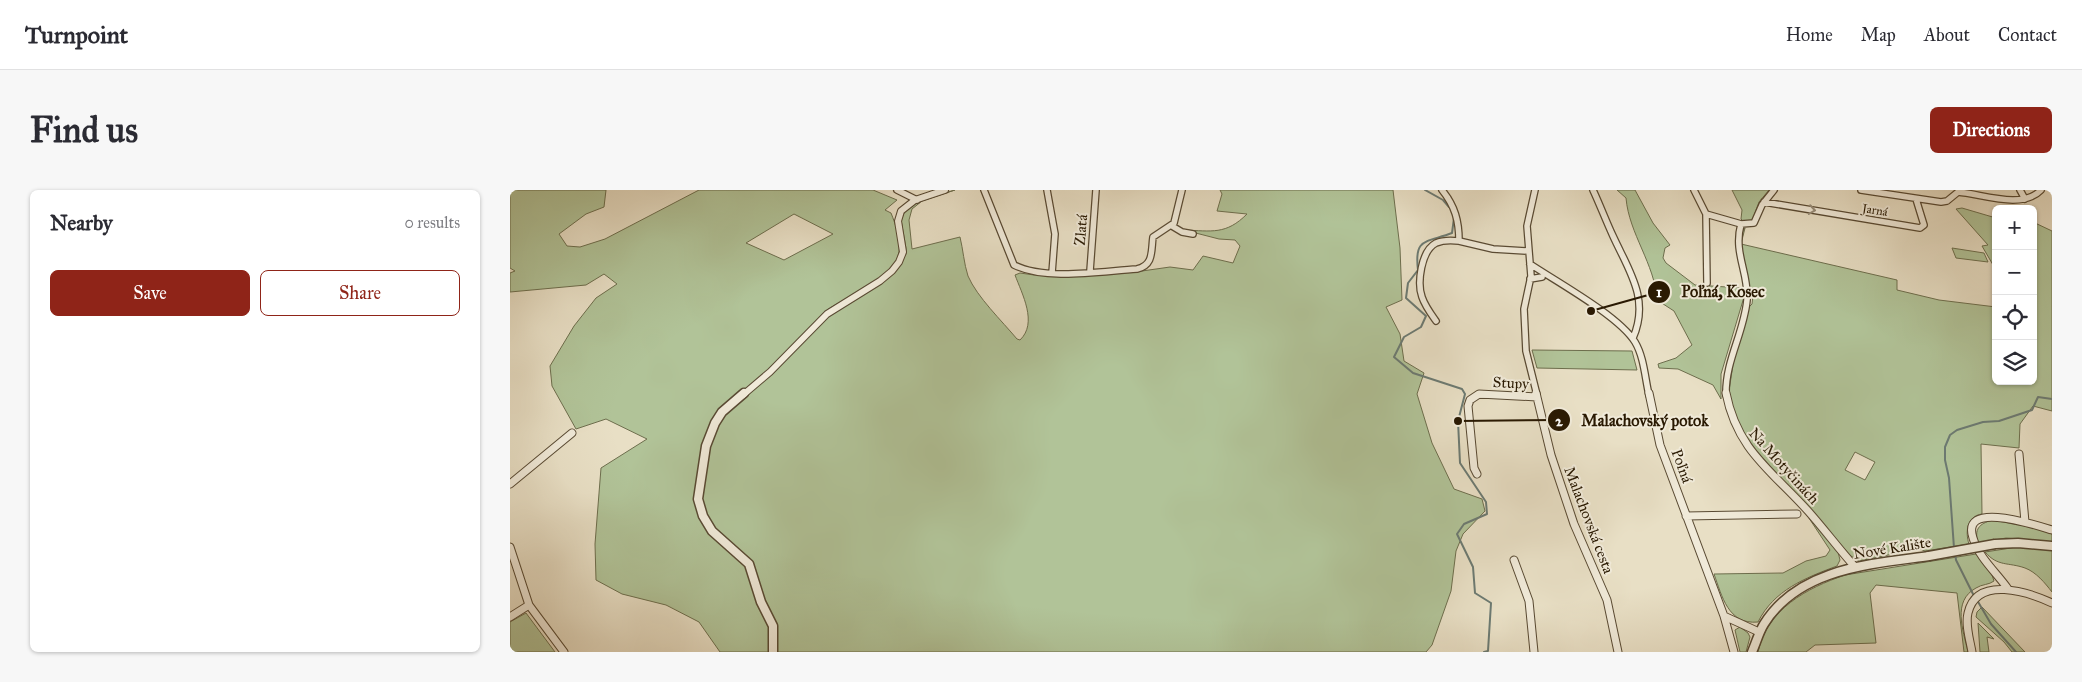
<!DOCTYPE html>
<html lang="en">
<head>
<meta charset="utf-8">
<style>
  :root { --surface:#fff; --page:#f7f7f7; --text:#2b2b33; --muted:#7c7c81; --line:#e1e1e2; --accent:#8f2418 }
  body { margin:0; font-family:"IM FELL Great Primer",serif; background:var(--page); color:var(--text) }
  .controls { position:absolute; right:15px; top:15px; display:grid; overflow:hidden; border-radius:8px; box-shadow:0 1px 4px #0004 }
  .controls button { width:45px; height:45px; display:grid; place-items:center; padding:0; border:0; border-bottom:1px solid var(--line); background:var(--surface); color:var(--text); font:25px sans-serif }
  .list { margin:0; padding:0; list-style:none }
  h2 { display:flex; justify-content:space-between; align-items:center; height:65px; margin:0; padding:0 20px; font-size:21px }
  h2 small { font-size:16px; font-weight:400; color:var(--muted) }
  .actions { display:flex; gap:10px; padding:15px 20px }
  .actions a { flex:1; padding:11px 0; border:1px solid var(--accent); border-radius:8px; text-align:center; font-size:18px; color:var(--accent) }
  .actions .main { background:var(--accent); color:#fff }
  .icon { flex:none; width:28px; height:28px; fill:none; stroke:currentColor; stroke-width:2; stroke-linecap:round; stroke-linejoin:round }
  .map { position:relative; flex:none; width:1542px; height:462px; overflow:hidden; border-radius:8px }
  header { display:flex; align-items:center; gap:30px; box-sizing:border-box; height:70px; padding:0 25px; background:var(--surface); border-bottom:1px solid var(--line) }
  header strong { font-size:24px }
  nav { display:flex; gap:28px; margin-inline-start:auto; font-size:18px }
  .intro { display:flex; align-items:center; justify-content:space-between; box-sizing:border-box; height:120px; padding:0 30px }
  h1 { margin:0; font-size:35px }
  .button { padding:12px 22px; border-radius:8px; background:var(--accent); color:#fff; font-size:18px; font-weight:700 }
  main { display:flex; gap:30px; padding:0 30px }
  aside { flex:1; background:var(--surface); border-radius:8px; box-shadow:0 1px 4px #0004 }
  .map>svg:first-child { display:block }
</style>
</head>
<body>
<header>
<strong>Turnpoint</strong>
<nav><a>Home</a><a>Map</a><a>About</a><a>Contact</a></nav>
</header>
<div class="intro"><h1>Find us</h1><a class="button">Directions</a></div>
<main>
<aside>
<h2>Nearby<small>0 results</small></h2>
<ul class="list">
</ul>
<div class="actions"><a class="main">Save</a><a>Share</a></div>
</aside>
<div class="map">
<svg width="1542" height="462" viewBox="0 0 1542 462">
  <rect width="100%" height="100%" fill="#e8dfc5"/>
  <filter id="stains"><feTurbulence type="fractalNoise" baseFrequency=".004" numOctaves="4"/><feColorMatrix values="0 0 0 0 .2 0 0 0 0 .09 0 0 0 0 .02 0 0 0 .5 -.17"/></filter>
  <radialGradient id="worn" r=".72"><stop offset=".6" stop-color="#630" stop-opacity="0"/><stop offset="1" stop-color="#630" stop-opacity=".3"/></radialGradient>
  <path fill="#b1c398" stroke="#6d6e4d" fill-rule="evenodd" d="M0,0H96L94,17L76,24L49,44L57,56L70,57L95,49L189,0H363L387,10L375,20L381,23C386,35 392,54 388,66C381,89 336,107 317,120L321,124L386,81L396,64V58L391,30L396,19L408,11L445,0L412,11L402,19L399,30L402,59L450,47C453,59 454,74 458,86C467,107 492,131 507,149L510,150C528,133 512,104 505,85L510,83L524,85L566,84L632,81L660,77L683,80L693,66L723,73L730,56L725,50L709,49L674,40C702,41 716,45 737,24L707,21L712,4L710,0H883L890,58L892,110L876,117L890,144L894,171L914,183L907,204L922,253L944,299L972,309L975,321L953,344L946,361L941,401L922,455L916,462H210L189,432L156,415L112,404L86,390L85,354L91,278L137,249L96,229L66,239L42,196L40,176L64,136L86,108L107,94L94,84L76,95L0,102V83L5,81L0,78ZM284,24L323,44L274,70L236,53Z
    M1107,0H1125L1143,33L1160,55L1155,58L1153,68L1156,73L1185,95L1233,98L1234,107L1211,184V209L1203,195L1168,179L1149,178L1148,174L1166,168L1182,155L1164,121L1147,110C1145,74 1119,44 1116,8Z
    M1222,0H1259L1249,12L1242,31L1235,33L1231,29L1232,20Z
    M1452,18L1486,28V80L1472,56L1478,55L1446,19Z
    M1523,32L1542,41V221L1523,216L1510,234L1509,258L1471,254L1472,324C1457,326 1455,342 1459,354L1415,361L1400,355L1398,361L1349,371L1341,366L1236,251L1221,221L1219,201L1223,174L1239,117L1242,114L1243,105L1240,102C1236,86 1224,51 1235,38L1231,54L1387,90V100L1429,110L1486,117V191H1523ZM1345,262L1365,272L1355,290L1335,280Z
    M1442,58L1474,63L1478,72L1446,68Z
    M1022,160L1122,161L1127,180L1027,178Z
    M1293,319L1328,362L1330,370L1327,376C1295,388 1264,400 1248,432C1218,435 1212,406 1204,384L1273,383L1296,371L1316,366L1320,360Z
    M1482,330L1516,336L1542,343V352L1496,348L1468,353C1464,339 1469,334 1482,330Z
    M1514,356L1542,359V402C1535,393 1526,382 1515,378C1498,372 1488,377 1475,362Z
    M1466,364L1481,382L1484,391C1479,395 1472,394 1466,398C1442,411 1453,440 1458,462H1454L1447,403L1366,395L1360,403L1366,453L1305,455L1296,462H1248C1257,419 1297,398 1335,385Z
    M1472,417L1515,462H1502L1494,452L1466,427L1467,422Z
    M16,423L45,462H0V432Z
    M1468,433L1484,449L1477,447L1479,462H1470Z
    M1230,437L1238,443L1240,447L1236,462H1230L1225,440Z"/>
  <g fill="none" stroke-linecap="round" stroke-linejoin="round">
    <path stroke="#6c7a72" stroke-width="2" d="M915,0L933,10L939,17
      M944,28L942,43C915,53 904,48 908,80L898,93L896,108L916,126L911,137L894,147L884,167L903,183L952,199L955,204L948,231L950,273L976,312L977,324L954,334L947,344L963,377L965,403L981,413L978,461L974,462
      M1444,358L1439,288L1435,270V257L1440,245L1447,240L1473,232L1489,231L1522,220L1528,207L1542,209
      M1445,363L1446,370L1464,406
      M1467,410L1481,434L1506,462"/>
    <g stroke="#594a33" stroke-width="8">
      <path id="minor-far1" d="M387,0L407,10
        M474,0L504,75C536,91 592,81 627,79C644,75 641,61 643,47L664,33L672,0
        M537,0L545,44L542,83
        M1025,0L1017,36L1021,86L1014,119L1016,161L1027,205
        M1083,0C1090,15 1096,31 1103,46C1119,81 1140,109 1123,148
        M1184,0L1196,24L1197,93
        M1351,0L1431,12L1437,11L1448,2C1472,4 1512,20 1531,0
        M1510,0L1515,9
        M1254,12L1410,38L1414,35L1406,9
        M1196,24L1231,34
        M662,36L672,42L683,44
        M949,51L983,59L1018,61
        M1020,74C1047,92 1109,126 1125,152C1134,167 1135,188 1139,205
        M580,81L586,0
        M1020,89L1032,87
        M926,131C921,124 915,116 912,107C907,93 911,61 926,53C933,50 941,50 949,51C949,31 945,16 932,0
        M968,205H983
        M1216,205C1215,171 1234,143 1237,110C1239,83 1223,63 1231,34L1244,33L1252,15L1264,0"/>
    </g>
    <g stroke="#594a33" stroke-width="9">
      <path id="minor" d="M1026,203L1041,265L1064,334L1097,410L1108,462
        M1139,203L1150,255L1214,426L1224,462
        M1216,203C1227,260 1262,281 1298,321C1314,339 1329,359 1345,377
        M1509,264L1515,332
        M967,284L964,278L958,216L960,210L969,204L1027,207
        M0,294L62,243
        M1176,326L1287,324
        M0,357L19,415L54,462
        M1004,370L1019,411L1024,462
        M1498,399C1487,383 1469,368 1463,348C1450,309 1528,336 1542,340
        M1214,426L1249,442
        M0,427L19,415
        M1462,462C1460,450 1455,435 1458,423C1467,385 1518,402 1542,413"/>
    </g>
    <g stroke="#594a33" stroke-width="8">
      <path id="tertiary-far1" d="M233,205L260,182L317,124L370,91L382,81L389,72L393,62L388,31L391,21L405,10L435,0"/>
    </g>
    <g stroke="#594a33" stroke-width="11">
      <path id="tertiary" d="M234,203L212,222L205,233L196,256L188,309L193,326L202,341L239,374L251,412L263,436V462
        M1485,354L1508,353L1542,356
        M1242,462C1246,453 1249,442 1254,434C1289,378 1361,374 1419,366"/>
    </g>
    <use href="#minor-far1" stroke="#f0ead9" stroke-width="5.5"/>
    <use href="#minor" stroke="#f0ead9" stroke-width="7"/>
    <use href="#tertiary-far1" stroke="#f0ead9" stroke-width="6"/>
    <use href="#tertiary" stroke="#f0ead9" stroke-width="8"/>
    <g stroke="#594a33" stroke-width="11" stroke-linecap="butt">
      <path id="tertiary-bridge" d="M1419,366L1485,354"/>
    </g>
    <use href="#tertiary-bridge" stroke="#f0ead9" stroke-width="8"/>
  </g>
  <defs><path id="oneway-chevron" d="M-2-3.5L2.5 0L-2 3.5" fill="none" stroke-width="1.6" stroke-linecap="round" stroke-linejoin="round" transform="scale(1.25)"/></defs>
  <use stroke="#968c78" href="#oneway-chevron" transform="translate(1302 20) rotate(9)"/>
  <g text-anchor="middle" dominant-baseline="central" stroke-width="4" stroke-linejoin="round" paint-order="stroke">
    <g font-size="12" fill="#291902" stroke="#f0ead9">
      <text transform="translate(1365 20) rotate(9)">Jarná</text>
    </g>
    <g font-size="15" fill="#291902" stroke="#f0ead9">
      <text transform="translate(571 40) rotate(-85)">Zlatá</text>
      <text transform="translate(1001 193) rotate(3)">Stupy</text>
      <text transform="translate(1172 276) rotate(70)">Poľná</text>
      <text transform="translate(1274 276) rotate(48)">Na Motyčinách</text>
      <text transform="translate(1079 330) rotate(69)">Malachovská cesta</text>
      <text transform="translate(1382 358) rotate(-9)">Nové Kalište</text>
    </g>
  </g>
  <path fill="none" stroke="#291902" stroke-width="2" d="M1081 121L1149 102M948 231L1049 230"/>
  <g fill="#291902" stroke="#f0ead9" stroke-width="2">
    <circle cx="1081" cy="121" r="5"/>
    <circle cx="948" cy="231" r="5"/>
    <circle cx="1149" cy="102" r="12"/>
    <circle cx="1049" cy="230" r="12"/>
  </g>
  <g font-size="15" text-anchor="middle" font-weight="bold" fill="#fff">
    <text x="1149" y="107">1</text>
    <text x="1049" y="236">2</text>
  </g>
  <g font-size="16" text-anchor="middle" font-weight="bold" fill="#291902" stroke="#f0ead9" stroke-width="4" stroke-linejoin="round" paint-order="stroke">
    <text x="1213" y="107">Poľná, Kosec</text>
    <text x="1135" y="236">Malachovský potok</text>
  </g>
  <rect width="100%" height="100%" filter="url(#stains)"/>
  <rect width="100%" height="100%" fill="url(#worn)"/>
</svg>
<div class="controls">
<button>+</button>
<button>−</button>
<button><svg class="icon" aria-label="locate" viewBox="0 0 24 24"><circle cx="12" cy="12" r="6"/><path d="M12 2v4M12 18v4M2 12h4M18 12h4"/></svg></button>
<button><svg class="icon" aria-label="layers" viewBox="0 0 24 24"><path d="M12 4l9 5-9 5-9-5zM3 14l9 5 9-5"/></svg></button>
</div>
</div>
</main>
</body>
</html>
